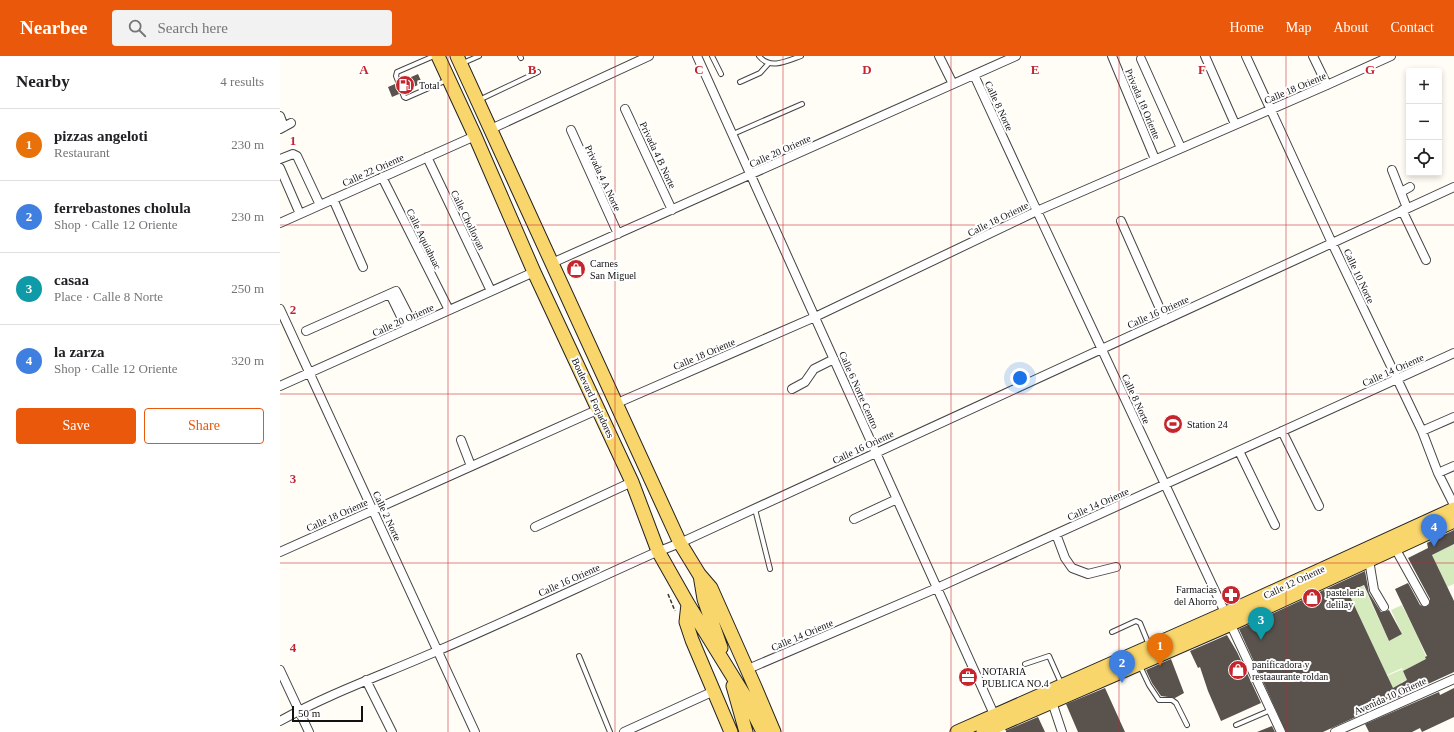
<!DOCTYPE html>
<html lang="en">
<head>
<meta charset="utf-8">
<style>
  :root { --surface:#fff; --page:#f2f2f2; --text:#202124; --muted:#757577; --line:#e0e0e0; --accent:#ea580c }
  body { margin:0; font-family:Georgia,serif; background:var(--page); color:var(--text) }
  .controls { position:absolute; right:12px; top:12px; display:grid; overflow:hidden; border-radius:4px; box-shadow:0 2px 6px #0003 }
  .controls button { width:36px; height:36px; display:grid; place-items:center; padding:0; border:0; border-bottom:1px solid var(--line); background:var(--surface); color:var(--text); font:20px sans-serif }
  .scale { position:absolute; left:12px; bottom:10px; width:71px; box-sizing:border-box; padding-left:4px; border:2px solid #111; border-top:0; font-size:11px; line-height:14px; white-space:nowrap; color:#111; -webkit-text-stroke:3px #fff; paint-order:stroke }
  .you { position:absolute; left:740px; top:322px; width:14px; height:14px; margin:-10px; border:3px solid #fff; border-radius:50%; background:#1a73e8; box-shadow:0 0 0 6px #1a73e833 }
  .badge { display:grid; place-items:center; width:26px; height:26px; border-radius:50%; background:var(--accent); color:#fff; font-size:13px; font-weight:700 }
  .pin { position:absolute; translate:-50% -33px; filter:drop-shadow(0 1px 2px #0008) }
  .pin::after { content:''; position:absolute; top:21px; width:14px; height:12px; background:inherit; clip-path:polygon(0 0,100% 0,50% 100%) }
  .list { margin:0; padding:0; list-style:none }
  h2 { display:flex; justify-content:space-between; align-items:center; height:52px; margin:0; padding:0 16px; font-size:17px }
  h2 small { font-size:13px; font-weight:400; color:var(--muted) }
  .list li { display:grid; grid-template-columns:26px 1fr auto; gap:12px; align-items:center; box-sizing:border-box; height:72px; padding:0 16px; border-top:1px solid var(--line) }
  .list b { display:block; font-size:15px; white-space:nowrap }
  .list p { margin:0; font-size:13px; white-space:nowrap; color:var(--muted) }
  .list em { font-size:13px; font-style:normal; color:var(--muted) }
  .actions { display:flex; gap:8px; padding:12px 16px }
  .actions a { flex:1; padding:9px 0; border:1px solid var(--accent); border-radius:4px; text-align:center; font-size:14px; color:var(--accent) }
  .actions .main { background:var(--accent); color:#fff }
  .icon { flex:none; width:22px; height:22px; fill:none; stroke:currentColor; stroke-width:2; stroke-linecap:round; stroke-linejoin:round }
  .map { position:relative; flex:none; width:1174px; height:676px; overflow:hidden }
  header { display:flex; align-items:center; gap:24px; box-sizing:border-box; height:56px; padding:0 20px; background:var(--accent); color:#fff }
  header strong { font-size:19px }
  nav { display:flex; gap:22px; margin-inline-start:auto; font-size:14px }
  .search { width:280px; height:36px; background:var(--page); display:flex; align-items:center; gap:10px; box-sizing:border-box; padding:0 14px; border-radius:4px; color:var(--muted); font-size:15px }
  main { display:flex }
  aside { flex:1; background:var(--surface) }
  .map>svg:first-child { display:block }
</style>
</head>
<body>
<header>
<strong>Nearbee</strong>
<div class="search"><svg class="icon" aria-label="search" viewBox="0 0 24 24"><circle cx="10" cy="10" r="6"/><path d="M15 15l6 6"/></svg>Search here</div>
<nav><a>Home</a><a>Map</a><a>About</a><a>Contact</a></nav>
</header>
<main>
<aside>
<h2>Nearby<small>4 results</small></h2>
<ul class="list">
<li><span class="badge" style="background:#e8710a">1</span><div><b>pizzas angeloti</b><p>Restaurant</p></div><em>230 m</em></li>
<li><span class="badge" style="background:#3f7fe0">2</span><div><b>ferrebastones cholula</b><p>Shop · Calle 12 Oriente</p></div><em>230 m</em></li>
<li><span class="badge" style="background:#0f9aa8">3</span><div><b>casaa</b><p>Place · Calle 8 Norte</p></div><em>250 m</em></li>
<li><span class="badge" style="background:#3f7fe0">4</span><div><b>la zarza</b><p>Shop · Calle 12 Oriente</p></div><em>320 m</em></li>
</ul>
<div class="actions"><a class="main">Save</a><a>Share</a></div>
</aside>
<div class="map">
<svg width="1174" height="676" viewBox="0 0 1174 676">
  <rect width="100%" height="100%" fill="#fffdf5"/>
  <path fill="#d5ebbd" d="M1168,477L1174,490V528L1167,531L1152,499L1168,491L1163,479Z
    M1083,529L1109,585L1122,578L1111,554L1122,549L1137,579L1147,603L1123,615L1127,624L1121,626L1122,630L1113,634L1107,620L1123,613L1122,612L1107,619L1068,536Z"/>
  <path fill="#5a524d" d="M138,18L142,27L125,35L122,25Z
    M115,28L119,38L112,41L108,31Z
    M1174,474V488L1152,499L1174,545V616L1043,676H1006L959,573L1085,515L1089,537L1101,556H1104L1109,554L1122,578L1109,585L1084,529L1068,536L1113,632L1127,624L1123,615L1146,603L1145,601L1147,600L1115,533L1128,527L1140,549L1145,551L1149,549L1150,543L1128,502L1148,492L1147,487Z
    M947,579L957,596L981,647L941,665L928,635L920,611L918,612L910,595Z
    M891,603L904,637L895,642L881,640L872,627L866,614Z
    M825,632L845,676H798L786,648Z
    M1174,632V661L1142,676L1140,672L1132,676H1089L1085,668L1159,636L1160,639Z
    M758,661L765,676H727V674Z
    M992,670L995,676H977Z"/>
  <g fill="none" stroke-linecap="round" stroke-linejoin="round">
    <g stroke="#444" stroke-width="6">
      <path id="service" d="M154,0L117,16L116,20L124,41L126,42L167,24
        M240,0L241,2
        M432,0L441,18
        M479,0C490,14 507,5 521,0
        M183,7L199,0
        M460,26L480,17L489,7
        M199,44L258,16
        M453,78L522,48
        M475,453L490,513
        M832,576L856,565L860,567L869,589
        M299,600L330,676
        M745,608L769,600L781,627
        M860,610L869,629L879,644H892L896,647L907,669
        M956,669L991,654"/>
    </g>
    <g stroke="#444" stroke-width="10">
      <path id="minor" d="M417,0L722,676
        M659,0L673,28
        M832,0L875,103
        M925,0L955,68
        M966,0L1052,187L1142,375L1158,417L1174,449
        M1033,0L1047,29
        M861,3L901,92
        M694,19L757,155L1001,676
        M345,53L392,154
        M0,60L4,71
        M0,73L11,67
        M211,73L369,0
        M291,74L338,178
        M147,101L211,235
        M0,103L13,98L17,100L40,149
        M0,112L20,158
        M1112,114L1127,152
        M102,121L169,254
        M1121,136L1130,131
        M53,143L83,211
        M1122,154L1146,204
        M841,165L885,264
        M0,167L195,80
        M272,207L736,0
        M110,238L127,273
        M0,253L195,676
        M26,275L116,235L134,270
        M0,330L254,216
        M512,333L525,326L534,313L554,303
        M335,348L535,261L757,155L1047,29L1111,0
        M1002,375L1039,450
        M1142,375L1174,361
        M181,384L191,410
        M959,395L995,469
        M1158,417L1174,410
        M574,463L617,443
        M255,471L352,426
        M776,478L785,502L792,512L808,518L836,511
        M1115,492L1145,546
        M0,496L319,353
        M1089,504L1094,534L1104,551
        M468,613L657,532L1174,297
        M0,614L29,676
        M86,624L112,676
        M772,646L782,676
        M0,665C50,637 105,618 157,595C229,564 301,530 372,498L400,487L1174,131
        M344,676L434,635
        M1055,676L1174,623"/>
    </g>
    <g stroke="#222" stroke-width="15">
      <path id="primary" d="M158,0L195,80L254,216L352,426L378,495L408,548L466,642L483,676
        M177,0L400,487L419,518L431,532L475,631L494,676
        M420,519L424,543L441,592
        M408,548L406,566L412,584L451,676
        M453,630L466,676
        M677,676L946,557L1174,453
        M703,676L951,568L1174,465"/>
    </g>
    <path stroke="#333" stroke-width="1.5" stroke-dasharray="4 2" stroke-linecap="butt" d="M388,538L395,555"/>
    <use href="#service" stroke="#fff" stroke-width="4"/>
    <use href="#minor" stroke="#fff" stroke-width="8"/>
    <use href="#primary" stroke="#f9d66b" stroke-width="13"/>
  </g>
  <path fill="none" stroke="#c4262e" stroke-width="1" stroke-opacity="0.55" d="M168,0V676M335,0V676M503,0V676M671,0V676M839,0V676M1006,0V676M0,169H1174M0,338H1174M0,507H1174"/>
  <defs>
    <g id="fuel-disc" transform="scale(1)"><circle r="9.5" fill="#c4262e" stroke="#fff"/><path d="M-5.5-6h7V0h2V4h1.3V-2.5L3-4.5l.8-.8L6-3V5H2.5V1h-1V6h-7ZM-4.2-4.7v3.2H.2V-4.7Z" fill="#fff"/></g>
    <g id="shop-disc" transform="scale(1)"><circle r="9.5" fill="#c4262e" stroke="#fff"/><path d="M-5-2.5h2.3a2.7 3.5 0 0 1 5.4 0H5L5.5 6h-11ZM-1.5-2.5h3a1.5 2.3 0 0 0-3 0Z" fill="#fff"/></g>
    <g id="stadium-disc" transform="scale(1)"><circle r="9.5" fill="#c4262e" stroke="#fff"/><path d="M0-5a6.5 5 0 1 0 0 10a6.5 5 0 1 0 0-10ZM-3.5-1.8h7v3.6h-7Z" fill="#fff"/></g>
    <g id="pharmacy-disc" transform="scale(1)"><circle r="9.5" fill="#c4262e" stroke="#fff"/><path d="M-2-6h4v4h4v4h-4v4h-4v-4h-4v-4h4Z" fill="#fff"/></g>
    <g id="office-disc" transform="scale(1)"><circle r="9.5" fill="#c4262e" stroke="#fff"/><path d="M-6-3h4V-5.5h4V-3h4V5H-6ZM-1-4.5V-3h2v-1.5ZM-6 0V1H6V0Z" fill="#fff"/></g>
  </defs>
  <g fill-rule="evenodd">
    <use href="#fuel-disc" x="125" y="29"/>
    <use href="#shop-disc" x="296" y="213"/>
    <use href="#stadium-disc" x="893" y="368"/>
    <use href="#pharmacy-disc" x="951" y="539"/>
    <use href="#shop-disc" x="1032" y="542"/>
    <use href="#shop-disc" x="958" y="614"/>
    <use href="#office-disc" x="688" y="621"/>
  </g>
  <g text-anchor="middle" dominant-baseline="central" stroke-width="4" stroke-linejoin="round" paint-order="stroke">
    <g font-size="10" fill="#111" stroke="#fff" text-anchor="start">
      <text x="139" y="29">Total</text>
      <text x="310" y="207">Carnes<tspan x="310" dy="12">San Miguel</tspan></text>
      <text x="907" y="368">Station 24</text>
      <text x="937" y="533" text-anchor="end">Farmacias<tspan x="937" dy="12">del Ahorro</tspan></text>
      <text x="1046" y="536">pasteleria<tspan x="1046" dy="12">delilay</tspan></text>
      <text x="972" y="608">panificadora y<tspan x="972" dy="12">restaaurante roldan</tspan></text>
      <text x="702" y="615">NOTARIA<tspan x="702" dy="12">PUBLICA NO.4</tspan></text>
    </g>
    <g font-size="10" fill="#111" stroke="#fff">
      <text transform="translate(1015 32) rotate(-23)">Calle 18 Oriente</text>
      <text transform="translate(863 48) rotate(67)">Privada 18 Oriente</text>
      <text transform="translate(719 50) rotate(65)">Calle 8 Norte</text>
      <text transform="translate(500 95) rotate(-24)">Calle 20 Oriente</text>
      <text transform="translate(378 99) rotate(65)">Privada 4 B Norte</text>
      <text transform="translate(93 114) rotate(-24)">Calle 22 Oriente</text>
      <text transform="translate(323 122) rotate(65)">Privada 4 A Norte</text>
      <text transform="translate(718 163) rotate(-26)">Calle 18 Oriente</text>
      <text transform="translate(188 164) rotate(64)">Calle Cholloyan</text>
      <text transform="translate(144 183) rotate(64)">Calle Aquiahuac</text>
      <text transform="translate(1079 220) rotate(65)">Calle 10 Norte</text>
      <text transform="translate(878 256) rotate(-24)">Calle 16 Oriente</text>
      <text transform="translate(123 264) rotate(-24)">Calle 20 Oriente</text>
      <text transform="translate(424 298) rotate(-23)">Calle 18 Oriente</text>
      <text transform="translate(1113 314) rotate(-24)">Calle 14 Oriente</text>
      <text transform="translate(579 334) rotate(66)">Calle 6 Norte Centro</text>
      <text transform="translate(313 342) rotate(65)">Boulevard Forjadores</text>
      <text transform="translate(856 343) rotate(65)">Calle 8 Norte</text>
      <text transform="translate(583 391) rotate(-25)">Calle 16 Oriente</text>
      <text transform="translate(818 448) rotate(-24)">Calle 14 Oriente</text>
      <text transform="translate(57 459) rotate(-24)">Calle 18 Oriente</text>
      <text transform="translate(107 460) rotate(65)">Calle 2 Norte</text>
      <text transform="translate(289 524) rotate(-24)">Calle 16 Oriente</text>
      <text transform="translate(1014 526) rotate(-25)">Calle 12 Oriente</text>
      <text transform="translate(522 579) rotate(-23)">Calle 14 Oriente</text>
      <text transform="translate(1110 640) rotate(-24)">Avenida 10 Oriente</text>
    </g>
  </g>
  <g font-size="13" text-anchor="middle" font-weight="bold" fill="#c4262e" stroke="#fff" stroke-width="4" stroke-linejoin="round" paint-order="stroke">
    <text x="84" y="18">A</text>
    <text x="252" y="18">B</text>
    <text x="419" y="18">C</text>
    <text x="587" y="18">D</text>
    <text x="755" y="18">E</text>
    <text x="922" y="18">F</text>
    <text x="1090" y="18">G</text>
    <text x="13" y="89">1</text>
    <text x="13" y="258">2</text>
    <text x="13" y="427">3</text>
    <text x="13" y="596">4</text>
  </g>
</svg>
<div class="controls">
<button>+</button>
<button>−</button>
<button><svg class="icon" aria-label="locate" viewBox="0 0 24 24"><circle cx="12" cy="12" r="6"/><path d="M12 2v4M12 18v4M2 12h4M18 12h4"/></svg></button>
</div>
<div class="scale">50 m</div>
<div class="you"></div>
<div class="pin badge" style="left:880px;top:610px;background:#e8710a">1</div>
<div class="pin badge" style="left:842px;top:627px;background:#3f7fe0">2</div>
<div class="pin badge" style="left:981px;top:584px;background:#0f9aa8">3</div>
<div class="pin badge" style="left:1154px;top:491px;background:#3f7fe0">4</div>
</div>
</main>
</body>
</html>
